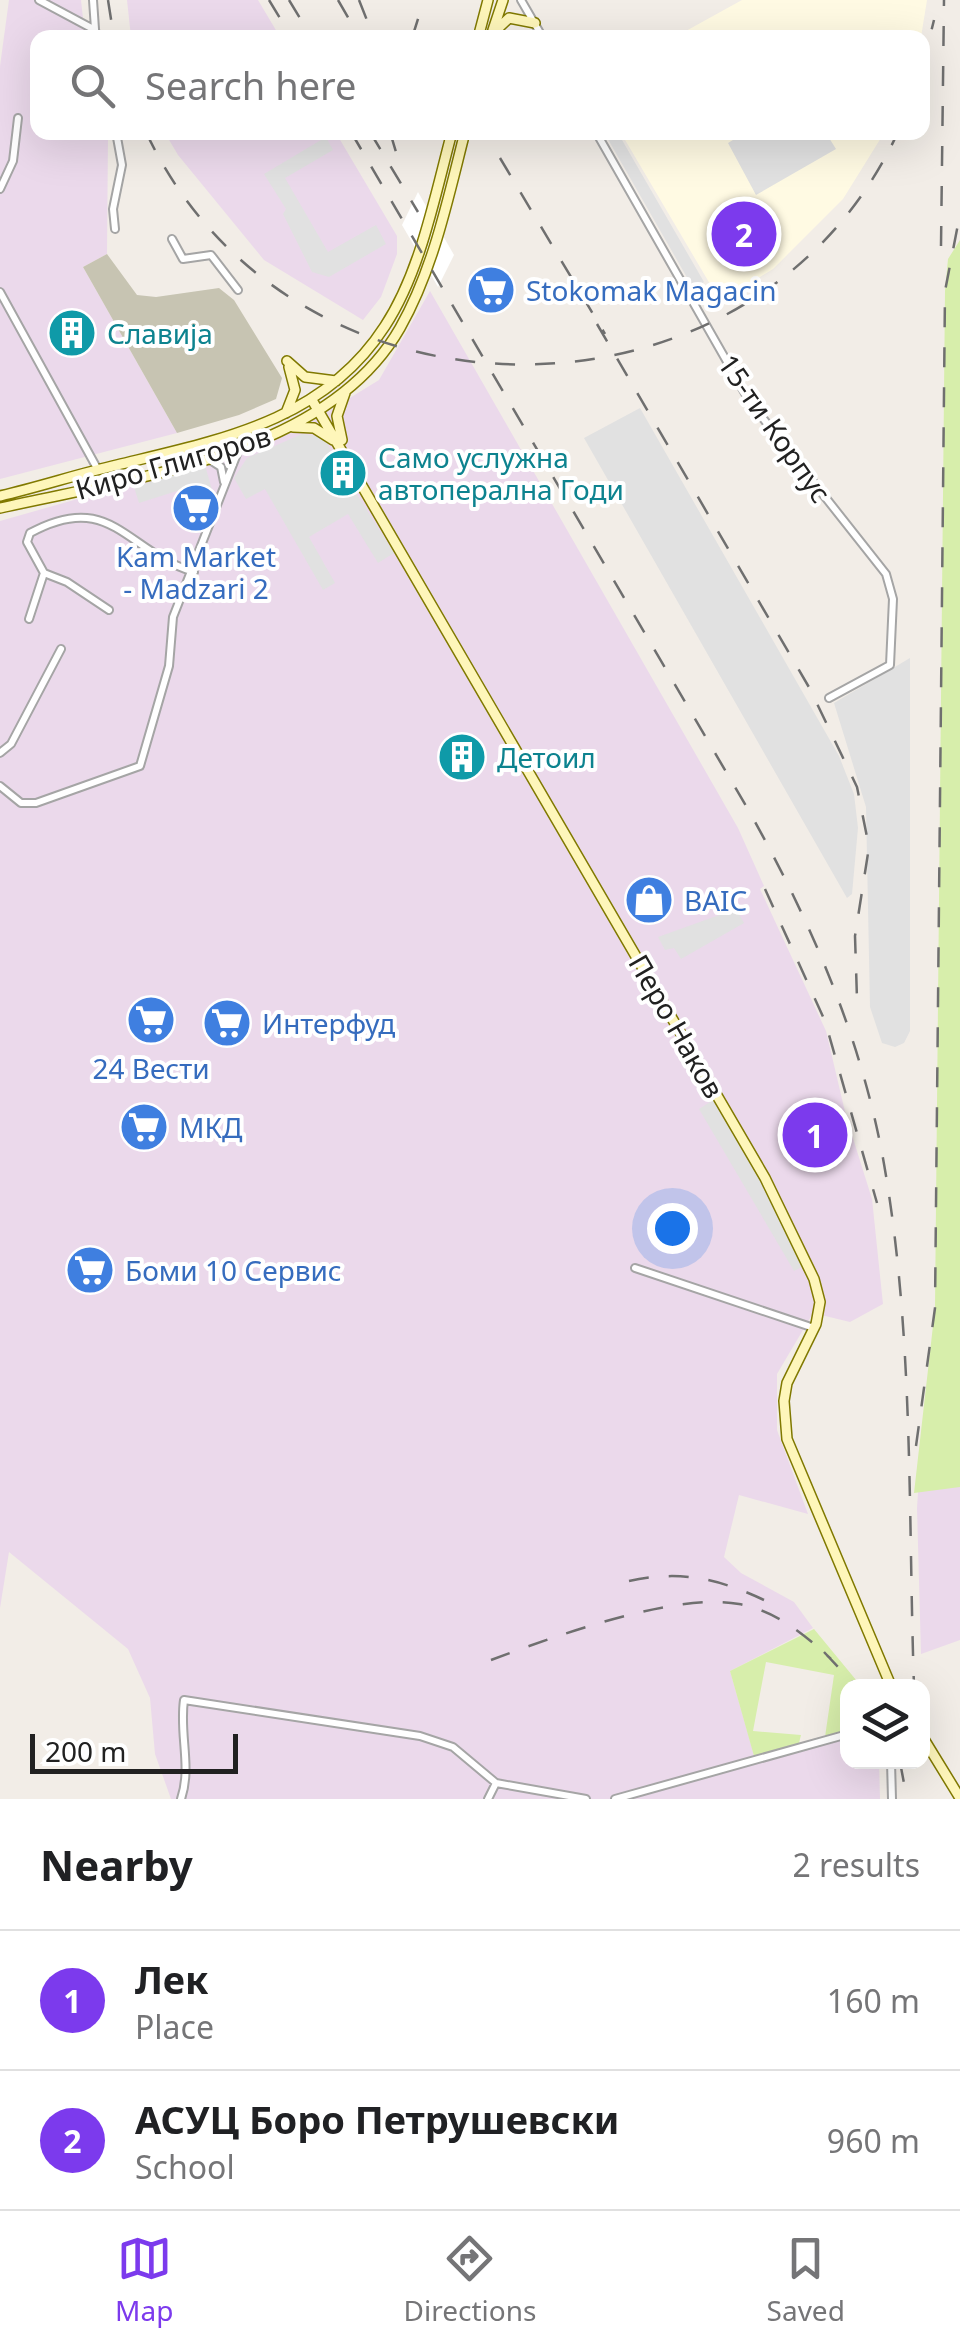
<!DOCTYPE html>
<html lang="en">
<head>
<meta charset="utf-8">
<style>
  :root { --surface:#fff; --page:#f2f2f2; --text:#202124; --muted:#757577; --line:#e0e0e0; --accent:#7c3aed }
  body { margin:0; font-family:"Noto Sans",sans-serif; background:var(--page); color:var(--text) }
  .controls { position:absolute; right:30px; bottom:30px; display:grid; overflow:hidden; border-radius:20px; box-shadow:0 10px 40px #0002 }
  .controls button { width:90px; height:90px; display:grid; place-items:center; padding:0; border:0; border-bottom:2px solid var(--line); background:var(--surface); color:var(--text); font:50px sans-serif }
  .scale { position:absolute; left:30px; bottom:25px; width:208px; box-sizing:border-box; padding-left:10px; border:5px solid #212121; border-top:0; font-size:28px; line-height:35px; white-space:nowrap; color:#212121; -webkit-text-stroke:8px #fff; paint-order:stroke }
  .you { position:absolute; left:672px; top:1228px; width:35px; height:35px; margin:-25px; border:8px solid #fff; border-radius:50%; background:#1a73e8; box-shadow:0 0 0 15px #1a73e833 }
  .badge { display:grid; place-items:center; width:65px; height:65px; border-radius:50%; background:var(--accent); color:#fff; font-size:32px; font-weight:700 }
  .pin { position:absolute; translate:-50% -50%; border:5px solid #fff; box-shadow:0 2px 10px #0006 }
  .list { margin:0; padding:0; list-style:none }
  h2 { display:flex; justify-content:space-between; align-items:center; height:130px; margin:0; padding:0 40px; font-size:42px }
  h2 small { font-size:32px; font-weight:400; color:var(--muted) }
  .list li { display:grid; grid-template-columns:65px 1fr auto; gap:30px; align-items:center; box-sizing:border-box; height:140px; padding:0 40px; border-top:2px solid var(--line) }
  .list b { display:block; font-size:38px; white-space:nowrap }
  .list p { margin:0; font-size:32px; white-space:nowrap; color:var(--muted) }
  .list em { font-size:32px; font-style:normal; color:var(--muted) }
  .icon { flex:none; width:55px; height:55px; fill:none; stroke:currentColor; stroke-width:2; stroke-linecap:round; stroke-linejoin:round }
  .map { position:relative; flex:none; width:960px; height:1799px; overflow:hidden }
  .search { position:absolute; background:var(--surface); box-shadow:0 10px 40px #0002; left:30px; right:30px; top:30px; height:110px; display:flex; align-items:center; gap:25px; box-sizing:border-box; padding:0 35px; border-radius:20px; color:var(--muted); font-size:38px }
  .sheet { height:410px; background:var(--surface) }
  nav { display:flex; justify-content:space-around; align-items:center; box-sizing:border-box; height:140px; border-top:2px solid var(--line); background:var(--surface); font-size:28px; color:var(--muted) }
  nav a { display:grid; justify-items:center; gap:5px }
  nav .on { color:var(--accent) }
  .map>svg:first-child { display:block }
</style>
</head>
<body>
<div class="map">
<svg width="960" height="1799" viewBox="0 0 960 1799">
  <rect width="100%" height="100%" fill="#f2ede7"/>
  <path fill="#ebd9eb" d="M9,0H81L85,37L38,38V132L108,135L107,254L83,267L177,433L0,479V66Z
    M127,0H258L280,37H131Z
    M165,133H336L397,236V254L381,297L363,320L264,260L178,155Z
    M430,291L738,828L764,886L760,889L826,1031L846,1116L872,1199L883,1304L850,1322L813,1313L777,1374V1430L808,1514L739,1495L724,1557L741,1573L794,1602L813,1628L730,1671L754,1755L847,1730L848,1762H879L880,1799H171L155,1754L150,1698L128,1649L9,1552L0,1608V521L208,462L296,431L379,380Z
    M960,1419V1640L921,1654L917,1508L922,1432Z"/>
  <path fill="#fffae3" d="M742,0H927L921,37H675Z
    M621,133H884L843,199L773,269L720,301Z"/>
  <path fill="#c7c4b2" d="M107,254L137,295L156,297L219,288L234,300L282,378L276,399L239,415L177,433L83,267Z"/>
  <path fill="#d7eeab" d="M960,240V1487L914,1493L935,1308L945,291L948,259Z
    M814,1629L861,1686H848L847,1730L825,1737L834,1675L766,1662L753,1731L801,1735L799,1743L754,1756L730,1671Z"/>
  <path fill="#e1e1e1" d="M746,132L826,133L836,149L756,195L728,143Z
    M618,133L704,282L693,288L605,134Z
    M326,137L333,150L285,178L328,252L376,225L386,244L329,277L312,272L283,214L286,209L264,174Z
    M640,408L839,756L854,794L858,828L852,894L847,898L584,438Z
    M302,434L325,437L346,487L351,485L394,553L378,563L348,514L309,537L335,583L323,590L265,489L246,499L234,478L247,458Z
    M205,465L214,497L209,511L199,484L139,503L134,487Z
    M910,658V1031L904,1043L895,1047L882,1043L870,1007L866,807L834,703Z
    M736,909L744,923L681,959L674,948L665,950L658,937Z
    M713,1100L781,1217L804,1266L794,1271L699,1109Z"/>
  <path fill="#fff" d="M418,192L454,255L438,287L402,225Z"/>
  <g fill="none" stroke-linecap="round" stroke-linejoin="round">
    <g stroke="#a5a5a5" stroke-width="10">
      <path id="street" d="M39,0L95,30L98,38
        M93,0L95,29
        M521,0L543,38
        M596,132L750,402L886,574L893,599L890,665L829,698
        M0,189L13,161L18,118
        M115,229L113,209L122,165L116,132
        M172,239L183,259L211,255L238,290
        M0,292L98,470
        M207,458L221,467L224,482
        M109,610L67,582L44,573L27,542L30,533C111,489 125,551 194,572
        M29,619L44,573
        M0,753L11,744L61,649
        M0,786L21,803H36L140,766L169,666L173,617L239,449
        M635,1268L814,1328
        M891,1762L892,1799
        M181,1799C192,1767 179,1734 184,1700L420,1736L453,1747L496,1783L586,1799
        M488,1799L496,1783
        M615,1799L848,1734"/>
    </g>
    <g stroke="#807900" stroke-width="12">
      <path id="secondary" d="M493,30L503,0
        M491,35L509,18L535,23
        M478,38L488,0
        M287,361L305,377L336,381
        M312,400L765,1178L814,1279L820,1302L816,1324L787,1383L784,1401L787,1439L891,1686
        M286,413L295,390L289,367
        M293,427L314,428L333,440
        M342,440L337,416L345,393
        M0,496C39,487 78,474 117,465C220,440 324,421 385,326C421,271 435,195 452,132
        M0,508C131,478 327,456 400,328C434,268 448,198 465,132
        M922,1736L960,1798"/>
    </g>
    <use href="#street" stroke="#fff" stroke-width="6"/>
    <use href="#secondary" stroke="#fef6ba" stroke-width="9"/>
    <path stroke="#6f6f6f" stroke-width="2.5" stroke-dasharray="20 20" stroke-linecap="butt" d="M108,0L114,38
      M269,0L292,38
      M289,0L312,38
      M338,0L360,38
      M359,0L374,38
      M412,38L424,0
      M922,68L934,20
      M146,132C290,441 755,443 898,132
      M351,132L749,811C811,922 862,1039 884,1164C914,1335 908,1514 914,1686
      M370,132L418,212
      M390,132L399,162
      M500,158L605,334
      M941,246L944,0
      M597,324L810,689L857,787L869,847L855,936L857,999
      M765,889L825,1021L877,1203
      M916,1446L935,1308L945,291L960,214
      M629,1581C680,1570 717,1578 764,1600
      M824,1652L856,1686
      M491,1660C553,1637 674,1592 739,1604C776,1611 804,1634 831,1659
      M900,1762L907,1799"/>
  </g>
  <defs>
    <g id="supermarket-disc" transform="scale(2.5)"><circle r="9.5" fill="#3f7fe0" stroke="#fff"/><path d="M-6-5.5h2.5l.6 2H6L4.5 2H-2.5L-4.4-4H-6ZM-1.5 3.2a1.3 1.3 0 1 0 .1 0ZM3 3.2a1.3 1.3 0 1 0 .1 0Z" fill="#fff"/></g>
    <g id="building-disc" transform="scale(2.5)"><circle r="9.5" fill="#0f9aa8" stroke="#fff"/><path d="M-4-6H4V6H1V3H-1V6H-4ZM-2.5-4.3h1.7v1.8h-1.7ZM.8-4.3h1.7v1.8H.8ZM-2.5-1h1.7V.8h-1.7ZM.8-1h1.7V.8H.8Z" fill="#fff"/></g>
    <g id="shop-disc" transform="scale(2.5)"><circle r="9.5" fill="#3f7fe0" stroke="#fff"/><path d="M-5-2.5h2.3a2.7 3.5 0 0 1 5.4 0H5L5.5 6h-11ZM-1.5-2.5h3a1.5 2.3 0 0 0-3 0Z" fill="#fff"/></g>
  </defs>
  <g fill-rule="evenodd">
    <use href="#supermarket-disc" x="491" y="290"/>
    <use href="#building-disc" x="72" y="333"/>
    <use href="#building-disc" x="343" y="473"/>
    <use href="#supermarket-disc" x="196" y="508"/>
    <use href="#building-disc" x="462" y="757"/>
    <use href="#shop-disc" x="649" y="900"/>
    <use href="#supermarket-disc" x="151" y="1020"/>
    <use href="#supermarket-disc" x="227" y="1023"/>
    <use href="#supermarket-disc" x="144" y="1127"/>
    <use href="#supermarket-disc" x="90" y="1270"/>
  </g>
  <g text-anchor="middle" dominant-baseline="central" stroke-width="8" stroke-linejoin="round" paint-order="stroke">
    <g font-size="28" fill="#366cbe" stroke="#fff" text-anchor="start">
      <text x="526" y="290">Stokomak Magacin</text>
      <text x="196" y="556" text-anchor="middle">Kam Market<tspan x="196" dy="32">- Madzari 2</tspan></text>
      <text x="684" y="900">BAIC</text>
      <text x="262" y="1023">Интерфуд</text>
      <text x="151" y="1068" text-anchor="middle">24 Вести</text>
      <text x="179" y="1127">МКД</text>
      <text x="125" y="1270">Боми 10 Сервис</text>
    </g>
    <g font-size="28" fill="#0d838f" stroke="#fff" text-anchor="start">
      <text x="107" y="333">Славија</text>
      <text x="378" y="457">Само услужна<tspan x="378" dy="32">автоперална Годи</tspan></text>
      <text x="497" y="757">Детоил</text>
    </g>
    <g font-size="28" fill="#212121" stroke="#fff">
      <text transform="translate(775 428) rotate(55)">15-ти Корпус</text>
      <text transform="translate(173 462) rotate(-16)">Киро Глигоров</text>
      <text transform="translate(677 1026) rotate(60)">Перо Наков</text>
    </g>
  </g>
</svg>
<div class="controls">
<button><svg class="icon" aria-label="layers" viewBox="0 0 24 24"><path d="M12 4l9 5-9 5-9-5zM3 14l9 5 9-5"/></svg></button>
</div>
<div class="scale">200 m</div>
<div class="you"></div>
<div class="pin badge" style="left:815px;top:1135px">1</div>
<div class="pin badge" style="left:744px;top:234px">2</div>
<div class="search"><svg class="icon" aria-label="search" viewBox="0 0 24 24"><circle cx="10" cy="10" r="6"/><path d="M15 15l6 6"/></svg>Search here</div>
</div>
<section class="sheet">
<h2>Nearby<small>2 results</small></h2>
<ul class="list">
<li><span class="badge">1</span><div><b>Лек</b><p>Place</p></div><em>160 m</em></li>
<li><span class="badge">2</span><div><b>АСУЦ Боро Петрушевски</b><p>School</p></div><em>960 m</em></li>
</ul>
</section>
<nav>
<a class="on"><svg class="icon" aria-label="map" viewBox="0 0 24 24"><path d="M3 6l6-2 6 2 6-2v14l-6 2-6-2-6 2zM9 4v14M15 6v14"/></svg>Map</a>
<a><svg class="icon" aria-label="directions" viewBox="0 0 24 24"><path d="M12 3l9 9-9 9-9-9zM9 14v-3h6M13 9l2 2-2 2"/></svg>Directions</a>
<a><svg class="icon" aria-label="saved" viewBox="0 0 24 24"><path d="M7 4h10v16l-5-4-5 4z"/></svg>Saved</a>
</nav>
</body>
</html>
